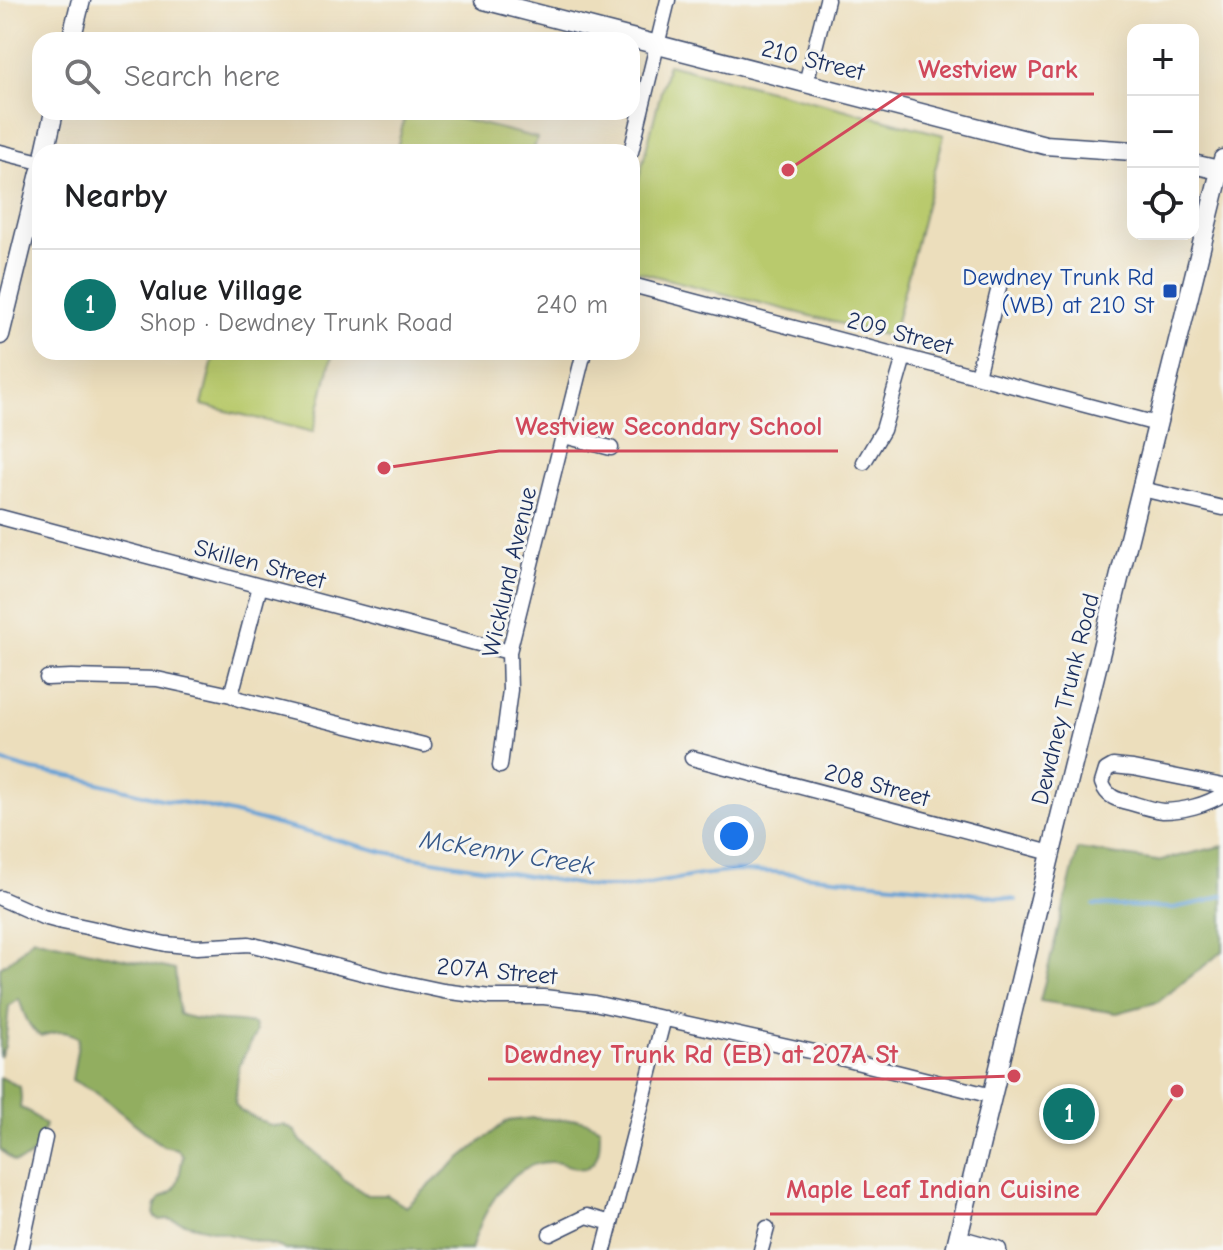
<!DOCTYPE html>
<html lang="en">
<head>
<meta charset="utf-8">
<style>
  :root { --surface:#fff; --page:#f6f6f6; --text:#202124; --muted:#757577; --line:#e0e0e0; --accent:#0f766e }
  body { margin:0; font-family:"Comic Neue",sans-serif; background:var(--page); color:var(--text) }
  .controls { position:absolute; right:24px; top:24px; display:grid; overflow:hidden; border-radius:16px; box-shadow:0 8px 32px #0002 }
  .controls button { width:72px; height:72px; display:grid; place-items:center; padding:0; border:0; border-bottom:2px solid var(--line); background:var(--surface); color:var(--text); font:40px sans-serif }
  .you { position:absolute; left:734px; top:836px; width:28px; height:28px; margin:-20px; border:6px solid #fff; border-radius:50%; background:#1a73e8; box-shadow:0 0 0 12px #1a73e833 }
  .badge { display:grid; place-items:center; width:52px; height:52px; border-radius:50%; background:var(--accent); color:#fff; font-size:26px; font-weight:700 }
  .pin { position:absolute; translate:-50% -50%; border:4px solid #fff; box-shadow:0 2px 8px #0006 }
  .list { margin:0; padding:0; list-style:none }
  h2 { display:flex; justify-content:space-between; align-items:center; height:104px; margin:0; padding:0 32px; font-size:34px }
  h2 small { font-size:26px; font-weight:400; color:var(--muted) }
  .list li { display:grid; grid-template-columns:52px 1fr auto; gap:24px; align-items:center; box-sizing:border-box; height:112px; padding:0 32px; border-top:2px solid var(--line) }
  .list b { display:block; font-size:30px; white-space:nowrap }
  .list p { margin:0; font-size:26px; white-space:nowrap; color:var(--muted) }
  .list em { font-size:26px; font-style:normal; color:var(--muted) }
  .icon { flex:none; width:44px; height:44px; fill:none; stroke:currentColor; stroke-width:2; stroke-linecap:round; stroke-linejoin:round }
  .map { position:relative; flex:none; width:1223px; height:1250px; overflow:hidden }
  .search { position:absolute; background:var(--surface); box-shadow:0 8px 32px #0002; left:32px; top:32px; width:608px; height:88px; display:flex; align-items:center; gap:20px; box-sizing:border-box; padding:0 28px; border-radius:24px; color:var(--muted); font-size:30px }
  .panel { position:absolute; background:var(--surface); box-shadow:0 8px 32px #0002; left:32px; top:144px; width:608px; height:216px; border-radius:24px }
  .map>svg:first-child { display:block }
</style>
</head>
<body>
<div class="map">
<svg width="1223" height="1250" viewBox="0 0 1223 1250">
  <rect width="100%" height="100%" fill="#f6f6f2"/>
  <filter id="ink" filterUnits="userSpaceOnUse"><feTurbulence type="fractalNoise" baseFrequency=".0125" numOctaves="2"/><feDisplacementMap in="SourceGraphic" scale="16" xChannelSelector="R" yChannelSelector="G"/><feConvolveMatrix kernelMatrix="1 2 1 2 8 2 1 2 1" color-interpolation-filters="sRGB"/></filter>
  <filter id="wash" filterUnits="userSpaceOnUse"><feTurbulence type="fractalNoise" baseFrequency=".006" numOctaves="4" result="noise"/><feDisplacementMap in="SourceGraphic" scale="32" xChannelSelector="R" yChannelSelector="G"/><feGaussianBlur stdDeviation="1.8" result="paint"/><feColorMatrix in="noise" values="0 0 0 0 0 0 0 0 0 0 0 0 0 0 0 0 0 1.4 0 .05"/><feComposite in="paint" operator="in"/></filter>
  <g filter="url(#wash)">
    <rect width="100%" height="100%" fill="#ecdebc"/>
    <path fill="#b9ca6d" stroke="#6a7c66" stroke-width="2" d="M668,64L944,135L892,337L632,270V205Z
      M406,112H433L537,138L533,152H396Z
      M215,352H333L313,432L202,405Z"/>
    <path fill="#92ae60" stroke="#566e5f" stroke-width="2" d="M1223,846V951L1158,1002L1117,1013L1040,1001L1078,849L1157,861Z
      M33,938L175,970L179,1014C202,1023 229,1019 254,1024L256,1032L239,1066L235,1104L241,1111L272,1126L284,1125L295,1131L301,1141L328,1163L343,1179L367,1195H387L406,1207L452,1165L507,1121L534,1118L563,1120L577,1119L588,1122L600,1128C600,1140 601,1162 586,1168C577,1171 561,1161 550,1162C507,1162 481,1215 471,1250H285L280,1247L168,1219L159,1220L154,1216C156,1188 170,1201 177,1184C180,1176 181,1165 183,1156L177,1149L163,1146L95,1092L72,1080L79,1038C64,1029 56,1032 40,1036C27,1026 24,1013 19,999L9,1006L5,1046L0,1057V967L16,956Z
      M0,1077L20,1087L21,1098L20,1108L28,1111L45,1125C38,1145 38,1159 14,1162L0,1149Z"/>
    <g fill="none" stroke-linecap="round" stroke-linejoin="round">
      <path stroke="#65a0d5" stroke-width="4" d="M0,761L32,770L75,777L161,799L204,806L384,852L595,887H632L700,875L736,871L774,872L934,888L1016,900
        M1094,905L1173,908L1208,901L1223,895"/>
    </g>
  </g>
  <g filter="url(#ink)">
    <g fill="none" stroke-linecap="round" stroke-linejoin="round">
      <g stroke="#3a496c" stroke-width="17">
        <path id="street" d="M806,83L827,0
          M0,152L40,162
          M631,152L668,0
          M632,285L1157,424
          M977,376L999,287
          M564,436L611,448
          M864,462L883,430L904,357
          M1142,489L1223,508
          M0,517L509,652
          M47,678L71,677L157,679L231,695L239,699L424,745
          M231,695L260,586
          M692,758L1051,853
          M500,766L510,690L509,652L584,352
          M1223,786L1133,768L1113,766L1106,770L1102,783C1107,798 1118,800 1131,803C1141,806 1153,810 1163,811C1182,811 1207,805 1223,794
          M0,898L43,917L58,921L166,944L197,947L249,944L382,978L443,991L490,997H544L594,1003L828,1055L992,1096
          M550,1234L587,1216L611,1223
          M21,1250L45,1138
          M604,1250L664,1018
          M761,1250L767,1228"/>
      </g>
      <g stroke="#3a496c" stroke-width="21">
        <path id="secondary" d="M484,0L1045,145L1133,151
          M71,40L81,0
          M45,152L54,112
          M1193,164L1223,171
          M0,335L40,173
          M958,1239L997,1250
          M955,1250L1051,853L1223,159"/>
      </g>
      <use href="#street" stroke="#fff" stroke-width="14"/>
      <use href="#secondary" stroke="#fff" stroke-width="18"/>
    </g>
  </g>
  <rect fill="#1a4fb4" stroke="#f6f6f2" stroke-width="3" x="1162" y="283" width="16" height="16" rx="4"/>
  <g text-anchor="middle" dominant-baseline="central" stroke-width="6" stroke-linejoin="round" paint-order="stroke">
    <g font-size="24" fill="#1b2f5e" stroke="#f6f6f2">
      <text transform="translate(813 60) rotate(14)">210 Street</text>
      <text transform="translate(900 333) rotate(15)">209 Street</text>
      <text transform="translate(260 564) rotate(15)">Skillen Street</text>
      <text transform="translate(509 572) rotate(-77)">Wicklund Avenue</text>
      <text transform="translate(1065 699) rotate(-76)">Dewdney Trunk Road</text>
      <text transform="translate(877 785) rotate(15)">208 Street</text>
      <text transform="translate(497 971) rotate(5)">207A Street</text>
    </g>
    <g font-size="24" fill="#164399" stroke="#f6f6f2" text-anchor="end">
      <text x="1154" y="277">Dewdney Trunk Rd<tspan x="1154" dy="28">(WB) at 210 St</tspan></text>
    </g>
    <g font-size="26" font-style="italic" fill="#355788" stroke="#f6f6f2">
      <text transform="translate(507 853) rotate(9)">McKenny Creek</text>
    </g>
  </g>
  <path fill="none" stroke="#d1495b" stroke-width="3" d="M788 170L902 94H1094M384 468L499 451H838M1014 1076L914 1079H488M1177 1091L1096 1214H770"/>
  <g fill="#d1495b" stroke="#f6f6f2" stroke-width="3">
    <circle cx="788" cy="170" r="8"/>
    <circle cx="384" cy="468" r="8"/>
    <circle cx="1014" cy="1076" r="8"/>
    <circle cx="1177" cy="1091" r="8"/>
  </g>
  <g font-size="26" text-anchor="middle" font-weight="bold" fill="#d1495b" stroke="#f6f6f2" stroke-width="6" stroke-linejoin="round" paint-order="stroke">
    <text x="998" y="78">Westview Park</text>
    <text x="669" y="435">Westview Secondary School</text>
    <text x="701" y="1063">Dewdney Trunk Rd (EB) at 207A St</text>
    <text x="933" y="1198">Maple Leaf Indian Cuisine</text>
  </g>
</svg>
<div class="controls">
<button>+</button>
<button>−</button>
<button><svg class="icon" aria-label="locate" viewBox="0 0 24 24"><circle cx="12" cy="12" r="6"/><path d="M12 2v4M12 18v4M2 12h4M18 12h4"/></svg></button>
</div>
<div class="you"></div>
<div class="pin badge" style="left:1069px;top:1114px">1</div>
<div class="search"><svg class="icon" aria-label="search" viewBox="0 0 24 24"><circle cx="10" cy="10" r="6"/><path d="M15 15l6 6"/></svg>Search here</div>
<section class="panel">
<h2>Nearby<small></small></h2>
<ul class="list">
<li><span class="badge">1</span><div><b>Value Village</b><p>Shop · Dewdney Trunk Road</p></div><em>240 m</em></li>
</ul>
</section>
</div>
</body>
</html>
